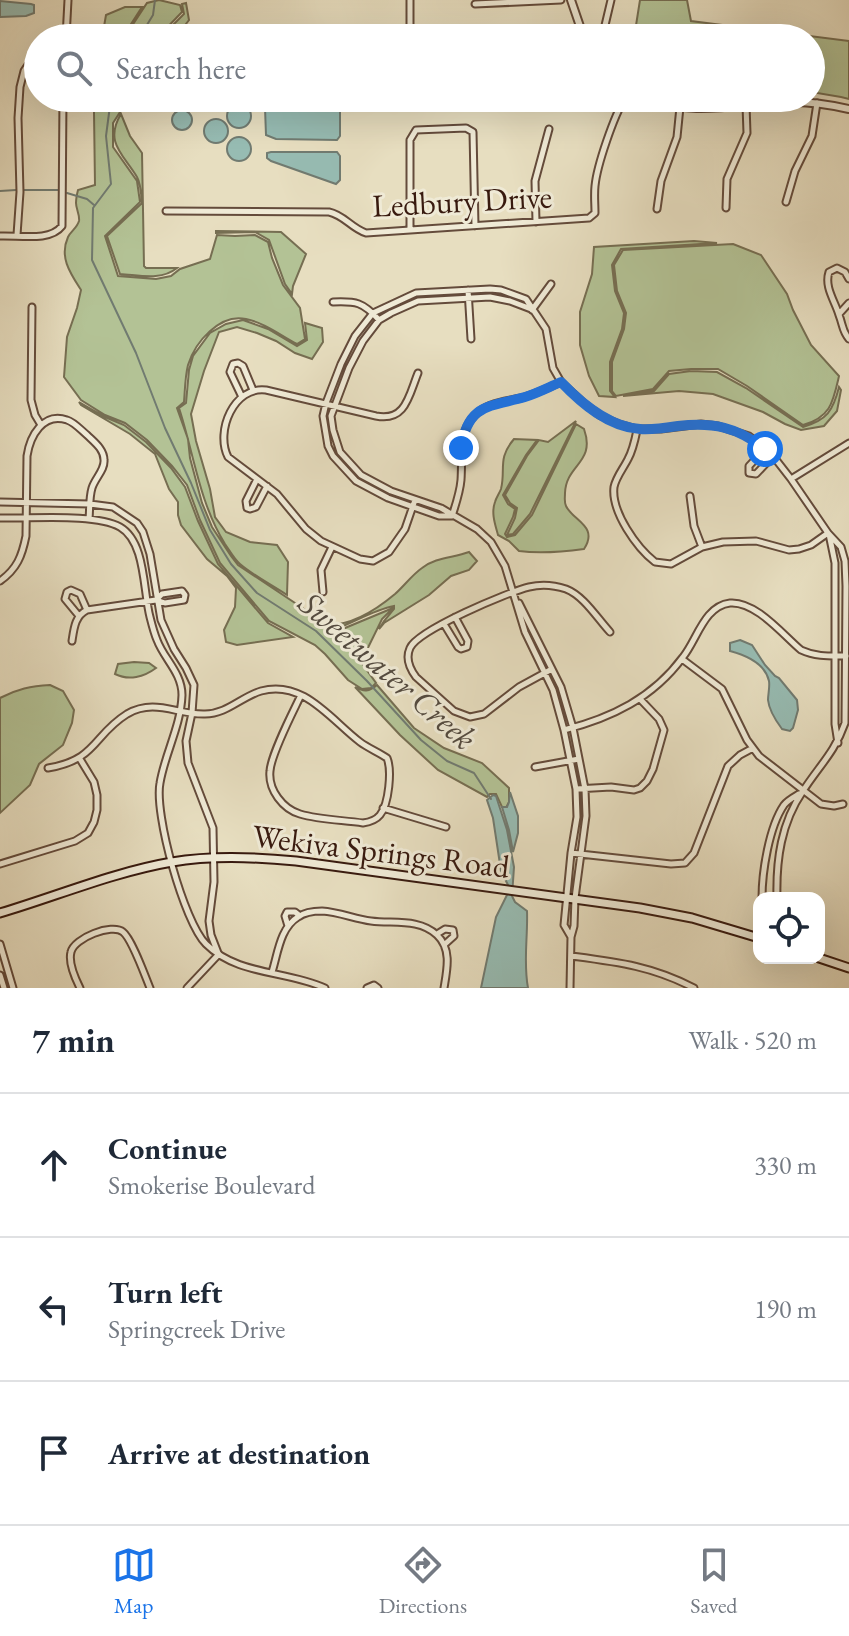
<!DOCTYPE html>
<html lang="en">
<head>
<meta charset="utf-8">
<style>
  :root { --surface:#fff; --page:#f2f2f3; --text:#1f2937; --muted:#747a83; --line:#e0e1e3; --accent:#1a73e8 }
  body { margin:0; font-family:"EB Garamond",serif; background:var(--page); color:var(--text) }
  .controls { position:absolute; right:24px; bottom:24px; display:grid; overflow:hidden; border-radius:16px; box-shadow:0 8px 32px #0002 }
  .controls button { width:72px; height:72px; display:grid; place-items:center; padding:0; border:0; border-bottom:2px solid var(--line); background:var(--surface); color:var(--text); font:40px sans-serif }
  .stop { position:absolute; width:24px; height:24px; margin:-18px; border:6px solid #1a73e8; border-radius:50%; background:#fff }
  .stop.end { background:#1a73e8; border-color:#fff; box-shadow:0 2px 8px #0008 }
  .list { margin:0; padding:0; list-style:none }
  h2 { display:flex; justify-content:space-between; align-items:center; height:104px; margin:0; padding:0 32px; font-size:34px }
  h2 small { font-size:26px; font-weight:400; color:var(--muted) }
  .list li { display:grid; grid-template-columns:52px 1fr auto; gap:24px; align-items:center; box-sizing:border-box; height:144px; padding:0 32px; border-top:2px solid var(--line) }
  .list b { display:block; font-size:30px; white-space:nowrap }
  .list p { margin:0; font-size:26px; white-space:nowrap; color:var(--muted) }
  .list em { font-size:26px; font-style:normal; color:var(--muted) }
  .icon { flex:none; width:44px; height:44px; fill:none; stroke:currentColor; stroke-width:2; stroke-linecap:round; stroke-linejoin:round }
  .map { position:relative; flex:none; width:849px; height:988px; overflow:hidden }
  .search { position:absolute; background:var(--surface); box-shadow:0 8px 32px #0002; left:24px; right:24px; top:24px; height:88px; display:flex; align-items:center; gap:20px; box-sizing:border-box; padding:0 28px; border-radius:44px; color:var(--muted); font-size:30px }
  .sheet { height:536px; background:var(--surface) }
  nav { display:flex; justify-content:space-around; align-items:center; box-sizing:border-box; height:112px; border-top:2px solid var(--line); background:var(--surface); font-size:22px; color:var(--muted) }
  nav a { display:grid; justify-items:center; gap:4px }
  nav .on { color:var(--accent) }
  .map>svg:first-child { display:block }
</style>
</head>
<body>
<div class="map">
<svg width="849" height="988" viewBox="0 0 849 988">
  <rect width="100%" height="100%" fill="#e7dec0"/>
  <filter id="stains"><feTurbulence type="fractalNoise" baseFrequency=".0025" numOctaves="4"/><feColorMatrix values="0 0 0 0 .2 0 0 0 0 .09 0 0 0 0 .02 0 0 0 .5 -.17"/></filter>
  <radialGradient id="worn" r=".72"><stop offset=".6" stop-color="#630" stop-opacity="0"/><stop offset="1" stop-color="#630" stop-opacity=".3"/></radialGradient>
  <path fill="#b3c295" stroke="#766e52" stroke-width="2" d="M159,0L180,5L182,12L157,38H124L147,3Z
    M640,0H687L691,21L849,41V99L841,97L811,92V38H634Z
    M186,3L189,20L175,38H160L184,14L182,4Z
    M125,7H142L122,38H102L106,15Z
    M99,98H129L113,123V147L137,181L140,202L105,236L118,276L156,279L171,276L180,269L210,259L217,235L235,236L255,235L268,242L272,258L283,285L300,308L305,339L297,344C280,335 265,323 246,319C220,313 195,342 188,365C185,377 185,390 184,402L177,408L188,439L190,458L202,503L212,527L231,556L238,565L316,617L333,633L393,608L382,619L361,662L376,683L371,688L362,689L348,680L325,654L315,645L269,621L220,563L200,520L187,485L172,466L147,440L125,423L105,415L81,400L64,377L67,337L77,308L81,290C70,273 59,257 68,237C71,231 77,228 79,221C80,215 76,209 76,203C76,198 77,194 78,190L95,185L94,112Z
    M121,114L130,136L142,153L144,266L146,268H177C161,281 139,275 120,274L107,236L142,203C141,194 141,184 137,177C123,154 104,142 121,114Z
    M216,231L281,232L306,254L293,286L292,294L285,284L269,240L255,232L216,233Z
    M694,241L717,243L621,249L612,265L615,291L624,313L622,329L610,362V391L615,397L599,396L589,376L580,345V312L592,274L594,247Z
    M733,244L761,255L787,294L793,310L811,345L839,376C833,402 831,417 803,425L747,386L718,369H691L669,371L653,389L616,396L612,391V362L624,329L626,313L617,291L614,265L623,250Z
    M243,320L268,329L297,346L307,340L305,323L322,328L323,342L312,359L295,353L276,341L257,333L237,327L219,332L204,371L191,414L196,441L210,489L215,517L226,532L250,542L277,545L288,562L287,595C272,585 254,576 240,564C234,559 230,551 225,544C199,502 194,454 179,408L186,403L189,370L193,356L210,333L226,324Z
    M691,371L717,372L746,388L803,427C827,420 833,411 839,387L841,390L837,411L824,426L801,430L785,424L763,412L713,394L679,391L623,396L654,391L669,374Z
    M79,402L105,417L124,425L146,442L171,468L185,487L198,521L218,564L268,623L293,637L237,645L226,642L224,630L235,607L236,588L227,576L207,559L181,525L178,515V502L169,489L155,454L130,434L81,405Z
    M576,421L530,514L513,534L507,535L515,518L517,508L510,503L505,495L527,456L539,440L548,442Z
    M576,424L584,429C596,463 566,464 565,493C565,498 564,502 566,506C573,521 599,526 584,549C562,552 541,554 519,551L509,541L498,535C495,524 491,513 495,502C496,498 499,494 501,489C506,469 497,459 514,439L537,440L526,455L503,495L508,504L515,509L513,517L505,534L507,537L515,535L532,515Z
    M469,552L477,561L469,570L451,576L429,595L384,623L379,629L384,621L394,609V606C373,610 353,623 333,630L328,625C353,625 376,610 395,594C404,586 412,575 422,568C436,557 453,558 469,552Z
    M134,662L149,663L156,668C144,677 129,681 115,674L118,664Z
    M50,685L63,691L74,710L72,723L63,745L39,764L30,785L0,813V698C17,689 31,686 50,685Z
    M377,685L414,728L444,748L482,763L509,788V802L506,808L502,807L496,794H490L487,797L438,770L400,735L355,687C364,692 369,692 377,685Z"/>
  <path fill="#97bcb3" stroke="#717b71" stroke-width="2" d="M0,1L31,4L34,5V13L26,16L0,17Z
    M336,102L340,107V136L337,140L276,139L266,135L265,108L268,105Z
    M227 116a12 12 0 1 1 24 0a12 12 0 1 1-24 0Z
    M172 120a10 10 0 1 1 20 0a10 10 0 1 1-20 0Z
    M204 131a12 12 0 1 1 24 0a12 12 0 1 1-24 0Z
    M227 149a12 12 0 1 1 24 0a12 12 0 1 1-24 0Z
    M271,152H337L340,156V180L336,184L271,161L267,158V153Z
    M740,640L752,645L765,665L775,676L779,678L797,700L798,710L793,728L790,731L782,729C776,721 769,710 768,700C768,694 770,687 769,681C765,663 745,655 730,651V643Z
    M510,792L518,816V833L513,852L509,830L502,807H507L509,802Z
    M493,795L496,796L507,830L514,867L512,896L515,902L527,911C528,938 523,961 528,988H481L496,917L507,895L508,885L501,871L493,818L487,800Z"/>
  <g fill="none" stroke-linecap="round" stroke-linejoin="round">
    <path stroke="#717b71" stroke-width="2" d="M139,38L153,15L155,0
      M111,98L106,136L111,184L93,208L92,260L136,353L165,428L191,483L210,530L231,564L257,593L316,631L367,681L421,740L447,761L474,773L491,799
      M23,190H59
      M0,191L16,190
      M67,193L87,199L94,205"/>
    <g stroke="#644b3b" stroke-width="9">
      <path id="minor" d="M475,4L561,0
        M66,38L68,0
        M410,38V0
        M602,38L611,0
        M786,202L795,171L812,136L817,103
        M726,208L727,179L747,133L746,105
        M657,209L661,181L677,137L680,107
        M166,211L329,212C344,215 351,228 366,233L589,218L595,213C595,204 594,195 595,186C597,165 614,116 625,98
        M536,222L535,181L549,129
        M410,230V140L416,130L466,128L473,132L475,226
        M17,235L20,192L18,118L20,87L24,71L28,65L38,60
        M0,236C19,235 50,242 62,226L63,98
        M849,279L845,272L837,268L829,272C824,287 835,301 839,315C843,325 842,331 849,339
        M468,290L471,339
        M333,302C356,301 363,302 379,320
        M32,307L31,400L35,415L41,425
        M531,309L510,301L490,297L418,301L391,313L379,320L363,341L349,368L331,416L333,430L340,452L361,475L391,491L441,508L477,529L491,542L505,566L525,632L553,690L564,730L576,789L577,817L571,853L564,925L571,937
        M532,310L551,284
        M839,314L849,303
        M241,395L230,372L233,364L238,363L243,366L253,390
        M637,430C635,440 633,450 628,459C623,469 616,477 614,487C611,512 637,548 655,562L671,564L702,547L723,542L756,541L789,550L799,549L811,545L828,533
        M765,449L749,466V473L756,474L773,456
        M257,479L246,501L247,508L250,509L256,507L267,486
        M791,479L849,443
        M690,496L694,526L702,547
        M415,500L405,529L389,552L373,561L360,559L321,541L306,529L277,494L228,457C215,431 234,386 266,390L376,416C406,422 409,395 418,373
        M0,502L90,504L113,507L137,523L143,532L150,554L161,620L174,649L186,668L194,685L192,713L186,741L188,763L213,828L214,882L209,921L211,935L218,953
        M452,516H439L388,498L356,481L333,456L328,446L323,416L326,403L341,364L355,336L373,313L416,293L490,289L501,290L526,299L546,329L553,368L561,382L586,405L601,416L619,424L637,429H661L701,424L718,426L749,436L770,452L791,479L828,533L841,547L845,561L846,586L845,723C835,752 819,766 803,791C781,823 776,860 777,898
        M452,516C456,504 460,492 461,480C463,450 456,419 491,405C500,401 511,400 521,398C535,394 548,388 561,382
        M0,518C31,519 95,513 120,527C146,542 143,591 150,617C152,625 154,633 157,640C164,659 182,673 182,695C181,726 165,753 160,783C154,814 184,922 206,944C238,976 286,970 325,988
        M829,534L835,563V724L838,743
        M0,581C17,569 22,556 26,536L27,456C30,436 43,412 67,420C74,422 81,430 87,435C94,442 104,449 104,460C105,470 95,478 92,488C89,498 90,509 89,519
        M323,592L321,570L332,547
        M519,603L561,687L573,728L585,789L586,816L575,898L574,926L571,937L570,988
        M79,616L65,599L67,592L71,590L80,594L87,610
        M444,624L458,647L461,649L467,647L468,641L455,617
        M72,641C74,628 75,616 87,610L156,600L162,594L182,591L185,595L184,600L165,603L156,600
        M682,659L722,689L747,740L759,756L821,804L834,806L843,804
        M552,669L519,687L484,714L470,717L454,711L416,677C410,669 405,659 410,648C418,630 508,592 529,587C541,584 554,585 566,589C584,596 597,618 610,632
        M564,730C611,718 653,698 683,657C697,640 704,606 730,603C756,601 783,635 801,650C816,657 830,656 846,656
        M535,767L579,759
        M48,768C97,760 93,735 127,714C155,698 177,715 205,714C227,714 241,697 261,691C303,679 331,720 360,742C368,748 378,752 387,758C392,770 389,804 380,815C376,820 370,822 363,823C343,820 320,820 300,814C283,809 268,790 270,771C271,754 293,712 301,695
        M576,789L611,787L634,790L640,788L647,781L653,769L664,730L659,719L640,699
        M383,808L446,827
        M571,853L671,864L685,863L694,853L728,766L740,755L753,748
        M0,864L75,841L88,833L94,822L97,810V795L94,782L80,759
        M762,898C762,872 769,827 784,805C788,800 794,797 799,794
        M288,926L285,916L287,912H295L300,916
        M437,934L445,929L453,930L454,936L444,945
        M0,944L13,988
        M571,956C617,962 652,966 694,988
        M272,972C278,953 280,928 298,917C305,912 314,911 322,911C339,912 355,919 371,921C393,924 419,918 437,935C452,949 447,970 444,988
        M0,975L4,988
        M80,988C75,978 68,963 71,952C74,938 112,923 123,932C132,939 145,976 150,988
        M187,988L219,954
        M367,988L374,985L378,988"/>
    </g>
    <g stroke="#644b3b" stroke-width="10">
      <path id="tertiary" d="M571,0L584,38
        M647,98C693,118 745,102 794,102C813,102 831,105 849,109"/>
    </g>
    <g stroke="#381a0f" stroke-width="11">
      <path id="secondary" d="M0,913C57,896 114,872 172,862C213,855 255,857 296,861L640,908L692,918L759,938
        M819,958L849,968"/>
    </g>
    <use href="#minor" stroke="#efead6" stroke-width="5"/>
    <use href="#tertiary" stroke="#efead6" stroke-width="6"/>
    <use href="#secondary" stroke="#efead6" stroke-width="7"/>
  </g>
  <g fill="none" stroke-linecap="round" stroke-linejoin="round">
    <path stroke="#1a73e8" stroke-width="10" d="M461,448C468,403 490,407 525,397C538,393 549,387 561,382C582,404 609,427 640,429C653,430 665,428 678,426C713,422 737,427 765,449"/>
  </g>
  <g text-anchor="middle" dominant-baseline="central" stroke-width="6" stroke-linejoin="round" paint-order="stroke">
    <g font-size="32" fill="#381a0f" stroke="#efead6">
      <text transform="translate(462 201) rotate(-3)">Ledbury Drive</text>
      <text transform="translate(381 851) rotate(7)">Wekiva Springs Road</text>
    </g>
    <g font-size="34" font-style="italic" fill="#544b40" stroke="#efead6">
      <text transform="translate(388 670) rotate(41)">Sweetwater Creek</text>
    </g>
  </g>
  <rect width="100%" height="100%" filter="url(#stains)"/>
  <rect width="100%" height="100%" fill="url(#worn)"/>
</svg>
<div class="controls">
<button><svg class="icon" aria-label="locate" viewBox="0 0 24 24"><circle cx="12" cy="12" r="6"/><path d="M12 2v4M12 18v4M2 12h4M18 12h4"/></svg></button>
</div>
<div class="stop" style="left:765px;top:449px"></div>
<div class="stop end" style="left:461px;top:448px"></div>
<div class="search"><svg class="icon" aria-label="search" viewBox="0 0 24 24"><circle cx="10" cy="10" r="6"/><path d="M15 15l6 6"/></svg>Search here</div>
</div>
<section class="sheet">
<h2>7 min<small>Walk · 520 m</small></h2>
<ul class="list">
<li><svg class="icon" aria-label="ahead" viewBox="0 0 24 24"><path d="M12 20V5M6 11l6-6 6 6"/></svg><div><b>Continue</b><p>Smokerise Boulevard</p></div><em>330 m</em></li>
<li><svg class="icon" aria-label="left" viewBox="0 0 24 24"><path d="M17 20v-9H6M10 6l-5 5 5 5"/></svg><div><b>Turn left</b><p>Springcreek Drive</p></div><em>190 m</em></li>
<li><svg class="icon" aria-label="arrive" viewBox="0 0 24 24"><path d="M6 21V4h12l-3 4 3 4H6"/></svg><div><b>Arrive at destination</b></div></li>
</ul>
</section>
<nav>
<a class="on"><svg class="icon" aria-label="map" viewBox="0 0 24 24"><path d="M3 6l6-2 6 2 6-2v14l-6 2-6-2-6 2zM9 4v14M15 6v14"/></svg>Map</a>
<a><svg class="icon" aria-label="directions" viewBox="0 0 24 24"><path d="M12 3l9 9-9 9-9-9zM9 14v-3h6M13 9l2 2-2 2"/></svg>Directions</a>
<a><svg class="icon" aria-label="saved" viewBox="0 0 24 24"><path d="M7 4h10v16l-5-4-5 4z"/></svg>Saved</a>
</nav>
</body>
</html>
